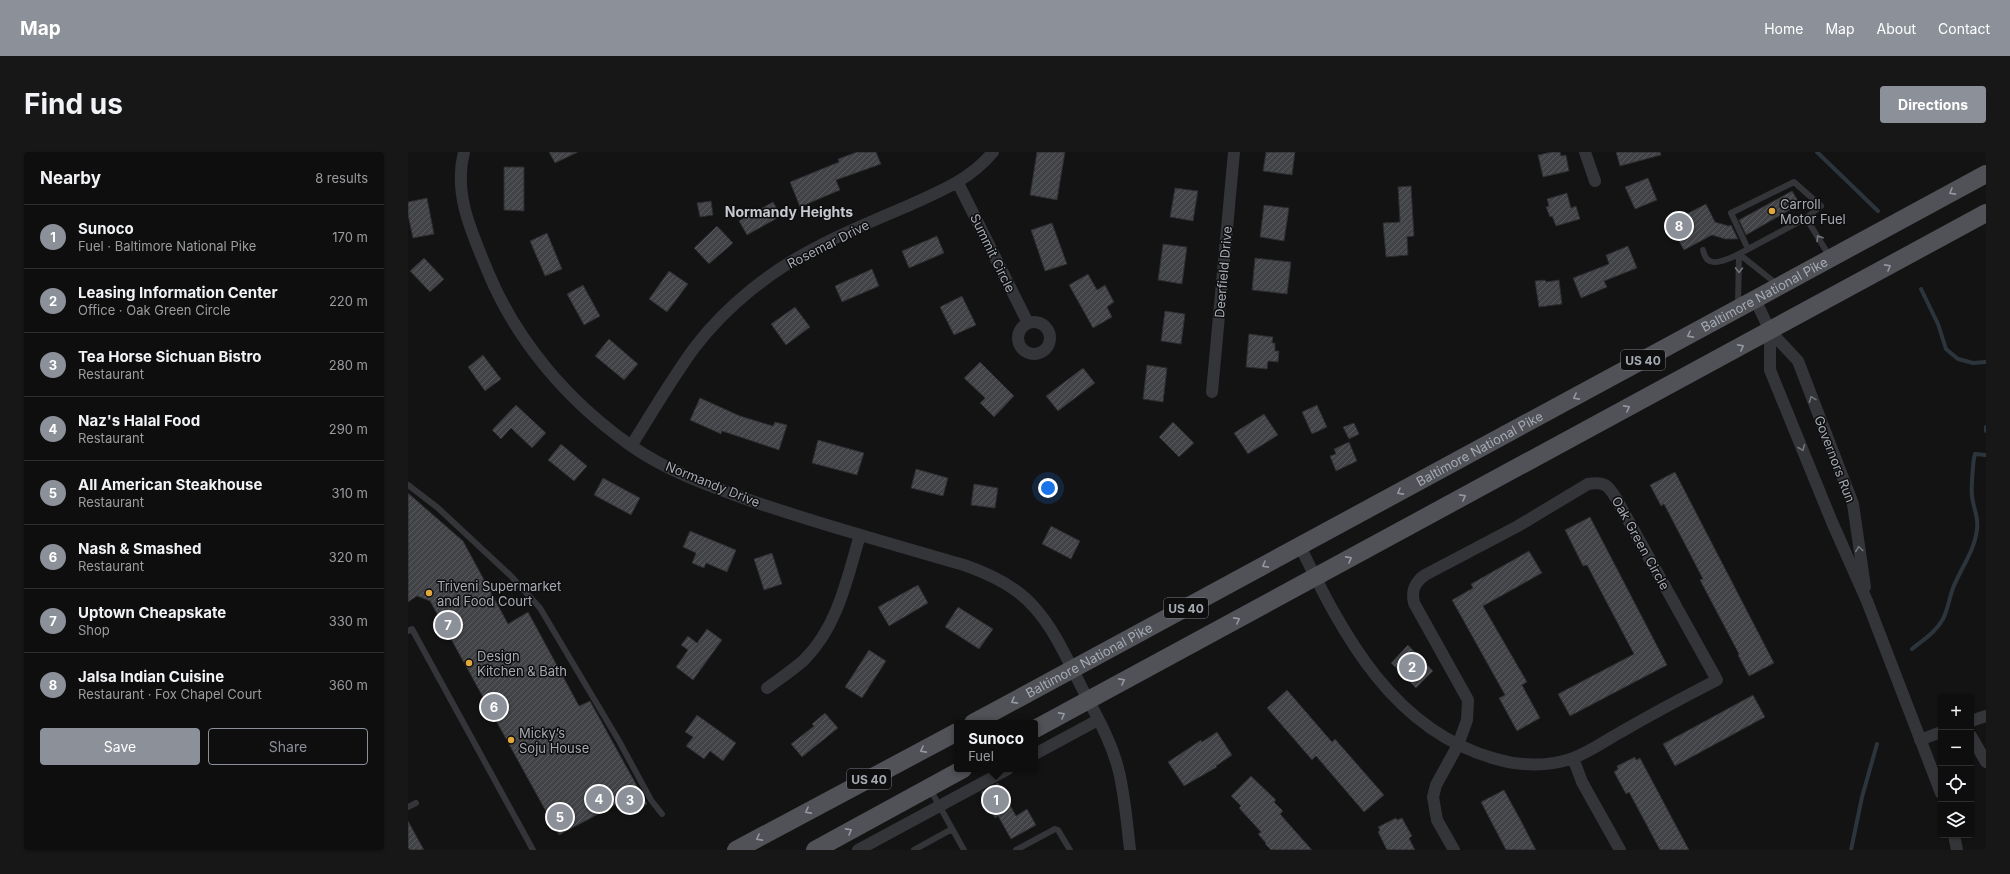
<!DOCTYPE html>
<html lang="en">
<head>
<meta charset="utf-8">
<style>
  :root { --surface:#0e0e0f; --page:#171718; --text:#f1f3f6; --muted:#9b9c9e; --line:#2e2e2f; --accent:#8c9099 }
  body { margin:0; font-family:Inter,sans-serif; background:var(--page); color:var(--text) }
  .controls { position:absolute; right:12px; bottom:12px; display:grid; overflow:hidden; border-radius:4px; box-shadow:0 1px 3px #0004 }
  .controls button { width:36px; height:36px; display:grid; place-items:center; padding:0; border:0; border-bottom:1px solid var(--line); background:var(--surface); color:var(--text); font:20px sans-serif }
  .you { position:absolute; left:640px; top:336px; width:14px; height:14px; margin:-10px; border:3px solid #fff; border-radius:50%; background:#1a73e8; box-shadow:0 0 0 6px #1a73e833 }
  .badge { display:grid; place-items:center; width:26px; height:26px; border-radius:50%; background:var(--accent); color:#fff; font-size:13px; font-weight:700 }
  .pin { position:absolute; translate:-50% -50%; border:2px solid #fff; box-shadow:0 1px 4px #0006 }
  .popup { position:absolute; left:546px; top:568px; width:84px; height:52px; box-sizing:border-box; display:grid; place-content:center; border-radius:4px; background:var(--surface); filter:drop-shadow(0 1px 3px #0005); font-size:13px; white-space:nowrap; color:var(--muted) }
  .popup b { font-size:15px; color:var(--text) }
  .popup::after { content:''; position:absolute; left:50%; top:100%; margin-left:-8px; border:8px solid transparent; border-top-color:var(--surface) }
  .list { margin:0; padding:0; list-style:none }
  h2 { display:flex; justify-content:space-between; align-items:center; height:52px; margin:0; padding:0 16px; font-size:17px }
  h2 small { font-size:13px; font-weight:400; color:var(--muted) }
  .list li { display:grid; grid-template-columns:26px 1fr auto; gap:12px; align-items:center; box-sizing:border-box; height:64px; padding:0 16px; border-top:1px solid var(--line) }
  .list b { display:block; font-size:15px; white-space:nowrap }
  .list p { margin:0; font-size:13px; white-space:nowrap; color:var(--muted) }
  .list em { font-size:13px; font-style:normal; color:var(--muted) }
  .actions { display:flex; gap:8px; padding:12px 16px }
  .actions a { flex:1; padding:9px 0; border:1px solid var(--accent); border-radius:4px; text-align:center; font-size:14px; color:var(--accent) }
  .actions .main { background:var(--accent); color:#fff }
  .icon { flex:none; width:22px; height:22px; fill:none; stroke:currentColor; stroke-width:2; stroke-linecap:round; stroke-linejoin:round }
  .map { position:relative; flex:none; width:1578px; height:698px; overflow:hidden; border-radius:4px }
  header { display:flex; align-items:center; gap:24px; box-sizing:border-box; height:56px; padding:0 20px; background:var(--accent); color:#fff }
  header strong { font-size:19px }
  nav { display:flex; gap:22px; margin-inline-start:auto; font-size:14px }
  .intro { display:flex; align-items:center; justify-content:space-between; box-sizing:border-box; height:96px; padding:0 24px }
  h1 { margin:0; font-size:28px }
  .button { padding:10px 18px; border-radius:4px; background:var(--accent); color:#fff; font-size:14px; font-weight:700 }
  main { display:flex; gap:24px; padding:0 24px }
  aside { flex:1; background:var(--surface); border-radius:4px; box-shadow:0 1px 3px #0004 }
  .map>svg:first-child { display:block }
</style>
</head>
<body>
<header>
<strong>Map</strong>
<nav><a>Home</a><a>Map</a><a>About</a><a>Contact</a></nav>
</header>
<div class="intro"><h1>Find us</h1><a class="button">Directions</a></div>
<main>
<aside>
<h2>Nearby<small>8 results</small></h2>
<ul class="list">
<li><span class="badge">1</span><div><b>Sunoco</b><p>Fuel · Baltimore National Pike</p></div><em>170 m</em></li>
<li><span class="badge">2</span><div><b>Leasing Information Center</b><p>Office · Oak Green Circle</p></div><em>220 m</em></li>
<li><span class="badge">3</span><div><b>Tea Horse Sichuan Bistro</b><p>Restaurant</p></div><em>280 m</em></li>
<li><span class="badge">4</span><div><b>Naz's Halal Food</b><p>Restaurant</p></div><em>290 m</em></li>
<li><span class="badge">5</span><div><b>All American Steakhouse</b><p>Restaurant</p></div><em>310 m</em></li>
<li><span class="badge">6</span><div><b>Nash &amp; Smashed</b><p>Restaurant</p></div><em>320 m</em></li>
<li><span class="badge">7</span><div><b>Uptown Cheapskate</b><p>Shop</p></div><em>330 m</em></li>
<li><span class="badge">8</span><div><b>Jalsa Indian Cuisine</b><p>Restaurant · Fox Chapel Court</p></div><em>360 m</em></li>
</ul>
<div class="actions"><a class="main">Save</a><a>Share</a></div>
</aside>
<div class="map">
<svg width="1578" height="698" viewBox="0 0 1578 698">
  <defs>
    <pattern id="building-hatch" width="6" height="6" patternUnits="userSpaceOnUse"><rect width="6" height="6" fill="#424347"/><path d="M-1 1l2-2M0 6l6-6M5 7l2-2" fill="none" stroke="#5a5b5f"/></pattern>
  </defs>
  <rect width="100%" height="100%" fill="#131314"/>
  <g fill="none" stroke-linecap="round" stroke-linejoin="round">
    <path stroke="#2d353c" stroke-width="4" d="M1409,0L1470,59
      M1513,137L1530,172L1538,197L1550,207L1565,211L1578,210
      M1578,275V279
      M1504,497C1515,488 1528,480 1535,467C1540,457 1541,447 1545,436C1553,416 1567,398 1569,377C1571,366 1565,355 1564,344C1563,338 1565,307 1567,302L1578,303
      M1443,698L1454,645L1469,592"/>
  </g>
  <path fill="url(#building-hatch)" stroke="#2d2d30" d="M141,0H170L147,11Z
    M449,0H468L473,12L428,28L432,38L392,55L382,30L431,10L430,7Z
    M629,0H657L649,48L622,43Z
    M858,0H887L884,23L855,19Z
    M1144,0H1152L1153,4L1158,3L1161,19L1135,25L1130,3Z
    M1208,0H1252L1253,3L1212,14Z
    M96,15H116V59L96,58Z
    M1240,26L1249,48L1227,57L1217,35Z
    M1003,34L1006,84L999,85L1000,103L978,105L975,71L992,70L990,35Z
    M767,36L790,39L785,69L762,65Z
    M1384,39L1392,52L1338,83L1331,68Z
    M1159,41L1163,56L1168,54L1172,67L1148,74L1144,64L1142,65L1138,55L1141,54L1139,47Z
    M19,46L26,82L5,86L0,63V50Z
    M303,49L305,63L292,65L289,51Z
    M365,50L373,64L339,83L331,69Z
    M1298,52L1307,70L1321,74L1323,73L1330,87H1317L1304,83L1276,98L1261,71Z
    M856,53L881,56L876,89L852,85Z
    M644,71L659,112L637,119L623,78Z
    M309,74L325,91L301,112L286,96Z
    M139,81L154,117L137,124L122,89Z
    M529,84L536,101L501,116L494,99Z
    M755,92L779,95L774,132L750,128Z
    M1220,94L1229,116L1196,129L1199,135L1173,146L1165,126L1201,112L1198,103Z
    M16,106L36,127L22,140L2,119Z
    M847,106L883,110L879,142L844,138Z
    M464,117L471,134L434,150L427,134Z
    M261,119L280,132L259,160L241,147Z
    M680,122L689,138L697,133L706,150L699,155L704,165L685,176L661,133Z
    M1137,128L1138,130L1151,128L1154,152L1131,155L1127,129Z
    M175,133L192,164L176,173L159,142Z
    M554,144L568,173L546,183L532,155Z
    M387,155L402,175L378,193L363,172Z
    M757,159L777,162L773,192L753,189Z
    M841,182L865,185L864,191H867V199H871L870,210L860,209L859,217L838,215Z
    M201,187L230,212L216,228L187,204Z
    M75,203L93,227L77,239L60,215Z
    M572,210L606,244L586,265L572,251L577,246L556,226Z
    M739,213L759,216L755,250L735,247Z
    M675,216L687,231L650,259L638,244Z
    M292,246L332,264L365,274L367,270L379,273L371,298L314,279L313,282L282,268Z
    M108,253L138,281L124,296L103,276L93,287L84,278Z
    M909,253L919,275L904,282L894,260Z
    M856,262L870,283L840,302L826,281Z
    M765,270L786,291L771,305L751,285Z
    M946,271L951,282L941,287L935,275Z
    M410,288L456,301L449,323L404,311Z
    M941,290L949,309L928,319L922,304L928,302L926,297Z
    M153,292L179,314L166,329L140,308Z
    M508,317L540,326L535,344L503,336Z
    M1267,320L1366,511L1341,524L1330,503L1331,502L1292,428L1295,427L1256,352L1253,354L1242,333Z
    M195,326L232,346L223,363L186,343Z
    M566,332L590,336L587,356L563,353Z
    M0,341L55,389L100,472L120,460L171,554L182,549L239,652L218,663L211,651L151,683L22,449L9,444L0,450Z
    M1182,365L1259,513L1162,564L1150,542L1226,502L1179,413L1175,414L1157,378Z
    M643,374L672,389L663,407L634,392Z
    M282,379L328,398L319,420L298,411L296,416L284,411L288,401L275,395Z
    M1121,399L1134,421L1075,454L1119,530L1114,533L1132,566L1109,579L1091,546L1097,543L1044,448L1065,436L1063,432Z
    M364,401L374,432L356,438L346,407Z
    M510,433L520,451L481,474L470,455Z
    M550,455L585,477L571,497L537,475Z
    M299,477L314,488L285,528L268,515L280,498L273,493L280,484L289,491Z
    M1000,493L1025,519L1008,536L983,511Z
    M461,498L478,509L454,546L437,535Z
    M879,538L924,590L927,587L976,643L956,660L908,604L904,608L859,556Z
    M1345,543L1357,565L1267,614L1255,592Z
    M417,561L430,576L394,605L383,592L406,574L404,572Z
    M289,563L328,591L315,609L302,599L296,607L278,594L285,585L277,580Z
    M809,580L824,603L808,614L809,615L776,634L760,610L793,588L794,590Z
    M1227,605L1228,608L1232,606L1281,698H1252L1221,640L1218,642L1206,620L1210,617L1209,614Z
    M843,624L868,648L866,650L875,659L872,662L904,698H863L857,692L858,691L850,682L853,680L831,656L833,654L823,644Z
    M590,631L608,664L619,657L628,673L603,687L590,664L587,666L573,640Z
    M1096,638L1112,667L1128,698H1098L1073,650Z
    M988,666L989,668L994,666L1004,684L1001,686L1007,698H979L970,680L972,678L970,675Z
    M0,669L16,698H0Z"/>
  <g fill="none" stroke-linecap="round" stroke-linejoin="round">
    <path stroke="#343539" stroke-width="6" d="M1398,66L1422,105
      M1295,98C1296,102 1298,108 1302,109C1309,113 1325,105 1331,102L1398,66L1413,54L1386,30L1323,61L1340,97
      M1330,153L1331,102L1370,133
      M0,333L30,356L103,424L132,456L211,589L243,648L254,662
      M0,479L4,477L125,698
      M522,637L556,698
      M0,655L8,651
      M506,698L544,677
      M608,698L647,677L650,678L662,698"/>
    <path stroke="#343539" stroke-width="12" d="M56,0C45,42 64,81 80,120C109,190 160,249 222,293C257,318 299,333 338,347C410,372 484,392 556,413C582,422 608,434 626,455C647,478 660,509 674,536C688,563 704,590 711,620C717,645 719,672 722,698
      M1177,0L1187,29
      M550,31L620,171
      M1347,147L1362,179L1390,209L1445,352L1457,435
      M610 186a16 16 0 1 1 32 0a16 16 0 1 1-32 0Z
      M1362,179V218L1424,370L1459,449L1533,641
      M804,240L826,0
      M223,294C244,261 264,226 287,195C319,153 365,117 411,94C440,79 472,66 502,53C533,39 563,27 585,0
      M892,394C935,483 985,579 1088,607C1112,614 1141,615 1165,606C1182,600 1198,588 1213,580C1244,562 1276,545 1309,528L1209,348C1201,334 1197,329 1180,332L1110,374L1017,423C1007,430 1003,438 1006,451L1060,548L1059,568L1050,593L1028,633L1025,645L1029,668L1046,698
      M359,536C371,527 385,518 396,508C430,474 439,427 452,383
      M1563,569L1578,564
      M1563,584L1578,610
      M1512,588L1533,580
      M627,602L690,568
      M1165,606L1174,630L1212,698
      M1546,683L1549,698
      M450,698L600,617"/>
    <g stroke="#505257" stroke-width="18">
      <path id="s1" d="M565,571L1578,22"/>
      <path d="M627,577L1578,61"/>
      <path d="M328,698L549,580"/>
      <path d="M407,698L555,617"/>
    </g>
  </g>
  <defs><path id="oneway-chevron" d="M-2-3.5L2.5 0L-2 3.5" fill="none" stroke-width="1.6" stroke-linecap="round" stroke-linejoin="round"/></defs>
  <g stroke="#9498a1">
    <use href="#oneway-chevron" transform="translate(1544 40) rotate(151)"/>
    <use href="#oneway-chevron" transform="translate(1480 115) rotate(-29)"/>
    <use href="#oneway-chevron" transform="translate(1282 183) rotate(152)"/>
    <use href="#oneway-chevron" transform="translate(1333 195) rotate(-28)"/>
    <use href="#oneway-chevron" transform="translate(1168 245) rotate(152)"/>
    <use href="#oneway-chevron" transform="translate(1219 256) rotate(-28)"/>
    <use href="#oneway-chevron" transform="translate(992 340) rotate(151)"/>
    <use href="#oneway-chevron" transform="translate(1055 345) rotate(-28)"/>
    <use href="#oneway-chevron" transform="translate(941 407) rotate(-28)"/>
    <use href="#oneway-chevron" transform="translate(857 413) rotate(151)"/>
    <use href="#oneway-chevron" transform="translate(829 468) rotate(-28)"/>
    <use href="#oneway-chevron" transform="translate(714 529) rotate(-28)"/>
    <use href="#oneway-chevron" transform="translate(606 549) rotate(152)"/>
    <use href="#oneway-chevron" transform="translate(654 563) rotate(-29)"/>
    <use href="#oneway-chevron" transform="translate(515 598) rotate(152)"/>
    <use href="#oneway-chevron" transform="translate(400 659) rotate(152)"/>
    <use href="#oneway-chevron" transform="translate(441 679) rotate(-29)"/>
    <use href="#oneway-chevron" transform="translate(351 686) rotate(152)"/>
  </g>
  <g stroke="#72757c">
    <use href="#oneway-chevron" transform="translate(1411 86) rotate(-122)"/>
    <use href="#oneway-chevron" transform="translate(1331 118) rotate(91)"/>
    <use href="#oneway-chevron" transform="translate(1404 247) rotate(-111)"/>
    <use href="#oneway-chevron" transform="translate(1394 296) rotate(68)"/>
    <use href="#oneway-chevron" transform="translate(1451 397) rotate(-98)"/>
  </g>
  <g fill="#e2a83c" stroke="#0e0e0f" stroke-width="1.5">
    <circle cx="1364" cy="59" r="4"/>
    <circle cx="21" cy="441" r="4"/>
    <circle cx="61" cy="511" r="4"/>
    <circle cx="103" cy="588" r="4"/>
  </g>
  <g text-anchor="middle" dominant-baseline="central" stroke-width="3" stroke-linejoin="round" paint-order="stroke">
    <g fill="#0e0e0f" stroke="#787b82" stroke-width="1">
      <rect x="1213" y="198" width="44" height="20" rx="3"/>
      <rect x="756" y="446" width="44" height="20" rx="3"/>
      <rect x="439" y="617" width="44" height="20" rx="3"/>
    </g>
    <g font-size="12" font-weight="bold" fill="#a5aab3">
      <text x="1235" y="208">US 40</text>
      <text x="778" y="456">US 40</text>
      <text x="461" y="627">US 40</text>
    </g>
    <g font-size="13" fill="#a5aab3" stroke="#0e0e0f" text-anchor="start">
      <text x="1372" y="52">Carroll<tspan x="1372" dy="15">Motor Fuel</tspan></text>
      <text x="29" y="434">Triveni Supermarket<tspan x="29" dy="15">and Food Court</tspan></text>
      <text x="69" y="504">Design<tspan x="69" dy="15">Kitchen &amp; Bath</tspan></text>
      <text x="111" y="581">Micky’s<tspan x="111" dy="15">Soju House</tspan></text>
    </g>
    <g font-size="13" fill="#a5aab3" stroke="#0e0e0f">
      <text transform="translate(420 92) rotate(-27)">Rosemar Drive</text>
      <text transform="translate(585 101) rotate(64)">Summit Circle</text>
      <text transform="translate(815 120) rotate(-85)">Deerfield Drive</text>
      <text stroke="none"><textPath href="#s1" startOffset="900">Baltimore National Pike</textPath></text>
      <text stroke="none"><textPath href="#s1" startOffset="576">Baltimore National Pike</textPath></text>
      <text transform="translate(1427 307) rotate(69)">Governors Run</text>
      <text transform="translate(305 332) rotate(22)">Normandy Drive</text>
      <text transform="translate(1233 391) rotate(61)">Oak Green Circle</text>
      <text stroke="none"><textPath href="#s1" startOffset="132">Baltimore National Pike</textPath></text>
    </g>
    <g font-size="14" font-weight="bold" fill="#c6c9d0" stroke="#0e0e0f">
      <text x="381" y="59">Normandy Heights</text>
    </g>
  </g>
</svg>
<div class="controls">
<button>+</button>
<button>−</button>
<button><svg class="icon" aria-label="locate" viewBox="0 0 24 24"><circle cx="12" cy="12" r="6"/><path d="M12 2v4M12 18v4M2 12h4M18 12h4"/></svg></button>
<button><svg class="icon" aria-label="layers" viewBox="0 0 24 24"><path d="M12 4l9 5-9 5-9-5zM3 14l9 5 9-5"/></svg></button>
</div>
<div class="you"></div>
<div class="pin badge" style="left:588px;top:648px">1</div>
<div class="popup"><b>Sunoco</b>Fuel</div>
<div class="pin badge" style="left:1004px;top:515px">2</div>
<div class="pin badge" style="left:222px;top:648px">3</div>
<div class="pin badge" style="left:191px;top:647px">4</div>
<div class="pin badge" style="left:152px;top:665px">5</div>
<div class="pin badge" style="left:86px;top:555px">6</div>
<div class="pin badge" style="left:40px;top:473px">7</div>
<div class="pin badge" style="left:1271px;top:74px">8</div>
</div>
</main>
</body>
</html>
